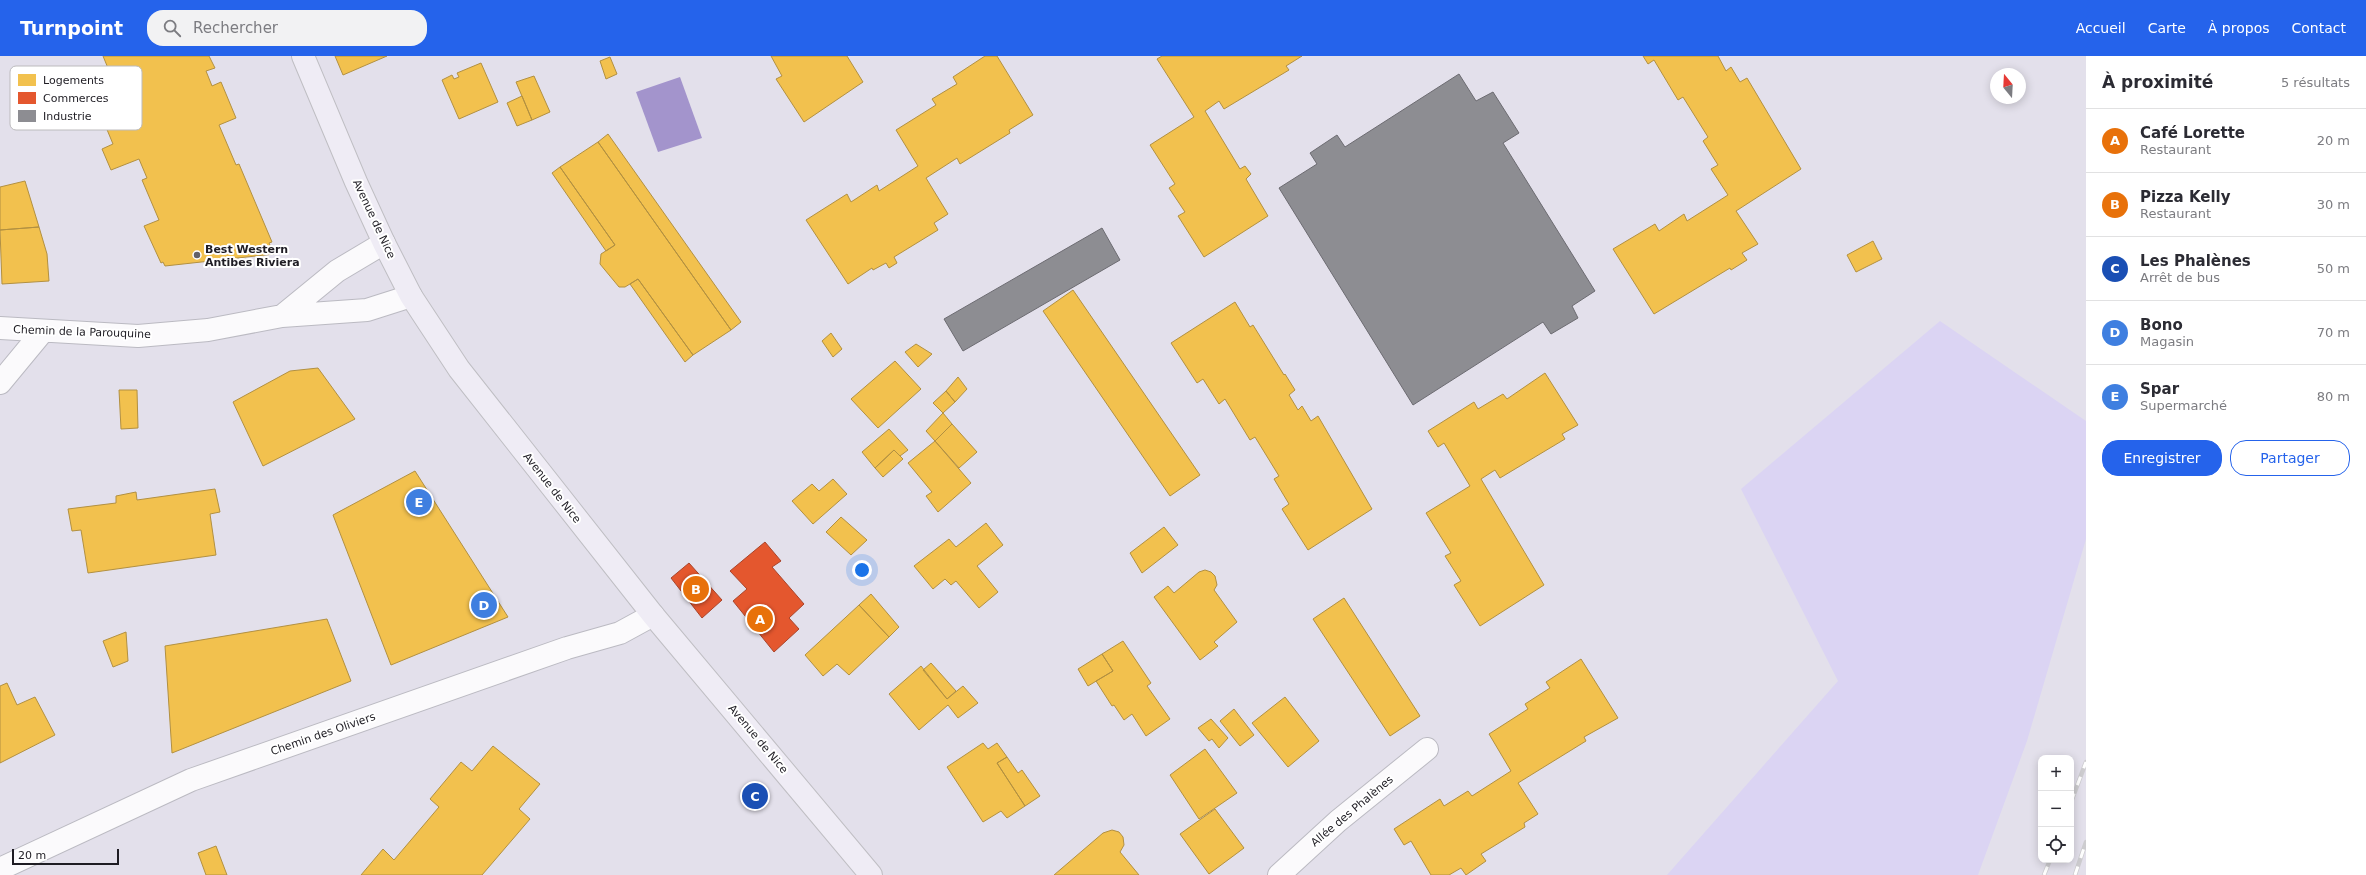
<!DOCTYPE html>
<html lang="fr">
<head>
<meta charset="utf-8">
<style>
  :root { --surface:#fff; --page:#f2f2f3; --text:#2b2b33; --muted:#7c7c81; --line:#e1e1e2; --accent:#2563eb }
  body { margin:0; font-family:"DejaVu Sans",sans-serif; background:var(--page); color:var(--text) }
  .controls { position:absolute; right:12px; bottom:12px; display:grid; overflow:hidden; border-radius:8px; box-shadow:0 2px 10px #0003 }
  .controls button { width:36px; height:36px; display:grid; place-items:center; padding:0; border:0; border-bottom:1px solid var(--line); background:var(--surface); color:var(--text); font:20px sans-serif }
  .compass { position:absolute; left:1990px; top:12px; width:36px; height:36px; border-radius:50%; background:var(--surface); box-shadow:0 2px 10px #0003; rotate:342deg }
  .scale { position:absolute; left:12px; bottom:10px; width:107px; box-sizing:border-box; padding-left:4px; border:2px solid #1e1c23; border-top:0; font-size:11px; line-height:14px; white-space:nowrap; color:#1e1c23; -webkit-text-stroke:3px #fff; paint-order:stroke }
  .you { position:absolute; left:862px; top:514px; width:14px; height:14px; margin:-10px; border:3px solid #fff; border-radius:50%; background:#1a73e8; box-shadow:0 0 0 6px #1a73e833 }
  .badge { display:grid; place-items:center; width:26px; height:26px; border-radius:50%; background:var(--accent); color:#fff; font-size:13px; font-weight:700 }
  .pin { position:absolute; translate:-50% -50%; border:2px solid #fff; box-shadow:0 1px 4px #0006 }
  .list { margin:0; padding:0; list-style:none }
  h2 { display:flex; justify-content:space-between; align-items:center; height:52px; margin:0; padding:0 16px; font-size:17px }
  h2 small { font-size:13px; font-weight:400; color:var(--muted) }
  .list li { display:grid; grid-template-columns:26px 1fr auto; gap:12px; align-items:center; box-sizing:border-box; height:64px; padding:0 16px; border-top:1px solid var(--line) }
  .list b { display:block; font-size:15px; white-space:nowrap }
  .list p { margin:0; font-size:13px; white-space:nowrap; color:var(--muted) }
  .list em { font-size:13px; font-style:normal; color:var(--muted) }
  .actions { display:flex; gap:8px; padding:12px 16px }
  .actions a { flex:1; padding:9px 0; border:1px solid var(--accent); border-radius:16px; text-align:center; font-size:14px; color:var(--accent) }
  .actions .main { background:var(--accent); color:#fff }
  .icon { flex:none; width:22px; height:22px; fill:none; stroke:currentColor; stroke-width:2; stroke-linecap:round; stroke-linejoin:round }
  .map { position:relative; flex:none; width:2086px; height:819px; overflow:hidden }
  header { display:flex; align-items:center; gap:24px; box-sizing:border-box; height:56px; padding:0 20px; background:var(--accent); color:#fff }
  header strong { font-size:19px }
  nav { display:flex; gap:22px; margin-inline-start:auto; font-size:14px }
  .search { width:280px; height:36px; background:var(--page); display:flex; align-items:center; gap:10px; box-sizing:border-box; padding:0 14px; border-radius:16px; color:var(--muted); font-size:15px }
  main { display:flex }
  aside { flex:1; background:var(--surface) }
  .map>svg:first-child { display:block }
</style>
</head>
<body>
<header>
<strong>Turnpoint</strong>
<div class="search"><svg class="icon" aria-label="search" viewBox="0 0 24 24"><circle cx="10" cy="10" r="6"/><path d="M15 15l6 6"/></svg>Rechercher</div>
<nav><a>Accueil</a><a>Carte</a><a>À propos</a><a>Contact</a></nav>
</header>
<main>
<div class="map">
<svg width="2086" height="819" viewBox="0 0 2086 819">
  <rect width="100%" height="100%" fill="#e3e0eb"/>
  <path fill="#dbd4f3" d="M1940,265L2086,365V483L2027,685L1978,819H1667L1838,625L1741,433Z"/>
  <path fill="#a394cc" d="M680,21L702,82L658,96L636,36Z"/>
  <path fill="#f2c14e" stroke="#b29041" d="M103,0H209L215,12L206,15L212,30L221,26L236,62L219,69L236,109L239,108L272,186L269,187L274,198L165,210L163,206L161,207L144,170L159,164L142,124L147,122L139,103L111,114L102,93L113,88L93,40L127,25L123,18L112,22Z
    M335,0H387L343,19Z
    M771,0H847L863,26L804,66L776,23L782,20Z
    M985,0H997L1033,59L1009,74L1010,77L960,108L957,102L926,122L948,158L934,167L938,174L894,201L897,207L889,212L886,207L873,214L872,212L848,228L806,164L847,138L851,146L877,129L879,135L918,110L896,74L936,49L932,43L957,28L953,21Z
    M1162,0H1302L1286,10L1289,14L1224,53L1219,45L1205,55L1240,113L1245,110L1251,118L1246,123L1268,160L1204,201L1178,160L1185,156L1169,132L1175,128L1150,89L1194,61L1157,3Z
    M1643,0H1718L1726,15L1731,11L1740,26L1747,22L1801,113L1736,155L1758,188L1742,197L1747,204L1731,214L1730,212L1654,258L1613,193L1655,168L1659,175L1684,158L1687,165L1728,139L1711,113L1718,109L1703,85L1708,81L1683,41L1678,44L1654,4L1648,8Z
    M610,1L617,18L606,23L600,5Z
    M481,7L498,46L459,63L442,24L452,19L454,23L459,21L457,17Z
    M534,20L550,56L532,64L516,26Z
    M522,40L532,64L517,70L507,47Z
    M608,78L741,266L731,274L598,86Z
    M598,86L731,274L693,299L638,223L625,231H619L600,208L601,198L615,189L560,111Z
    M560,111L615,189L606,195L552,117Z
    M25,125L39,171L0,174V131Z
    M39,171L47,198L49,225L2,228L0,174Z
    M1873,185L1882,203L1856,216L1847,199Z
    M638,223L693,299L685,306L630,228Z
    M1073,234L1200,419L1170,440L1043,255Z
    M1235,246L1250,271L1253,269L1284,319L1285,318L1295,334L1289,339L1298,354L1302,350L1311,365L1318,360L1372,453L1308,494L1282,453L1289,448L1274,423L1279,420L1255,381L1250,384L1225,343L1219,348L1203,323L1197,327L1171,287Z
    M831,277L842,293L833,301L822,285Z
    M916,288L932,298L918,311L905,296Z
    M895,305L921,333L878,372L851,343Z
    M318,312L355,363L263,410L233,346L290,315Z
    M1545,317L1578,369L1562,378L1565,383L1500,422L1495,414L1481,423L1544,529L1480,570L1454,529L1461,525L1445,500L1451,497L1426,457L1470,430L1444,387L1438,391L1428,375L1474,346L1478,353L1503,338L1507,343Z
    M958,321L967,333L955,346L946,335Z
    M119,334H137L138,372L121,373Z
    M946,335L955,346L943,357L933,347Z
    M943,357L952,368L935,385L926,375Z
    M952,368L977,396L959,412L935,385Z
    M889,373L908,394L900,400L894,394L875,412L862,396Z
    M935,385L971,427L938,456L926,440L932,436L908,407Z
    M894,394L903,403L883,421L875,412Z
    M415,415L508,561L391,609L333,459Z
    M833,423L847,438L813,468L792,445L812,428L819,435Z
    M215,433L220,456L210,458L216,499L88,517L81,474L72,475L68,453L116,447V440L136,436L137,444Z
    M841,461L867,484L851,499L826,476Z
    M986,467L1003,489L977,510L998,536L979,552L956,525L951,529L945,523L933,533L914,510L949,483L956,491Z
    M1164,471L1178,489L1142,517L1130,497Z
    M1205,514L1211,516L1215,520L1217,529L1214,534L1237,566L1214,586L1218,590L1200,604L1154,541L1168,530L1174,537L1199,516Z
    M871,538L899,571L889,581L859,549Z
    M1344,542L1420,660L1390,680L1313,563Z
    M859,549L889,581L849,619L837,608L823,620L805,599Z
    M327,563L351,625L172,697L165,590Z
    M126,576L128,605L113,611L103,585Z
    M1123,585L1151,627L1147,630L1170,663L1146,680L1132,658L1124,664L1114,649L1112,650L1096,625L1113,615L1102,598Z
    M1102,598L1113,615L1088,630L1078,613Z
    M1581,603L1618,662L1584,681L1586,685L1518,727L1538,758L1524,767L1525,771L1481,798L1486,805L1466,819L1461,812L1449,819H1431L1411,785L1404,789L1394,773L1440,743L1444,750L1468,735L1472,740L1511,715L1489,678L1528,653L1525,648L1550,632L1546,626Z
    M931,607L956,635L947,643L923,614Z
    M921,610L947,643L963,630L978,647L958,662L948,649L919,674L889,638Z
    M7,627L17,649L35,641L55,679L0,707V630Z
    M1285,641L1319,685L1288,711L1252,667Z
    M1234,653L1254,679L1240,690L1220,665Z
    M1211,663L1228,682L1219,692L1212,683L1209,685L1198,672Z
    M983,687L988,693L997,687L1007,701L997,707L1025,750L1007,762L1001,755L983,766L947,711Z
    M493,690L540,728L519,753L530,763L482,819H361L383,793L394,804L439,751L430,743L461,706L472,715Z
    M1205,693L1237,737L1199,763L1170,719Z
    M1007,701L1018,717L1022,714L1040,740L1025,750L997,707Z
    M1215,753L1244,792L1209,818L1180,778Z
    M1112,774L1119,776L1123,781L1124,789L1120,796L1139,819H1054L1103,777Z
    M216,790L227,819H206L198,797Z"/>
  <path fill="#e4572e" stroke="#a9452b" d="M765,486L781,505L772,511L804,548L789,562L799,573L774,596L733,545L747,533L730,515Z
    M689,507L722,544L702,562L671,522Z"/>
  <path fill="#8d8d92" stroke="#6c6b71" d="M1459,18L1476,45L1493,36L1519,77L1503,87L1595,235L1572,250L1578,262L1551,278L1543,266L1413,349L1279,132L1317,108L1310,97L1337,79L1345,91Z
    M1102,172L1120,204L963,295L944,263Z"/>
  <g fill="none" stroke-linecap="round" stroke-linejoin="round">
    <g stroke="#bbbac2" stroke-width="24">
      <path id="minor" d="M282,260L337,215L384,187
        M0,272L138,280L208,274L282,260L367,254L411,240
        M0,327L43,275
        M0,813L191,724L567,592L620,577L653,559
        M1279,819L1338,765L1427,693"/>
    </g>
    <g stroke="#bfbec3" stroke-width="24">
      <path id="major" d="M303,0L356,126L384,187L411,240L459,313L653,559L871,819"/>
    </g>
    <use href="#minor" stroke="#fbfafc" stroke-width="22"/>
    <use href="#major" stroke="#efecf5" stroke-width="22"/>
    <g stroke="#cdcccf" stroke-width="4.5">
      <path id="rail" d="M2071,746L2086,706
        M2044,819L2050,804
        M2075,819L2086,786"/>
    </g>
    <use href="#rail" stroke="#fff" stroke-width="3" stroke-dasharray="9" stroke-linecap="butt"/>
  </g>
  <circle fill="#636169" stroke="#fff" stroke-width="1.5" cx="197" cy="199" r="4"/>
  <g text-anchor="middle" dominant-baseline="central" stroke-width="4" stroke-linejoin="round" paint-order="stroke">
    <g font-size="11" fill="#1e1c23" stroke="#fff">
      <text transform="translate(374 163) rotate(65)">Avenue de Nice</text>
      <text transform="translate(82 276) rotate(2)">Chemin de la Parouquine</text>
      <text transform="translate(552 432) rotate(52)">Avenue de Nice</text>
      <text transform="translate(323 678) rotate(-19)">Chemin des Oliviers</text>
      <text transform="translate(758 683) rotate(50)">Avenue de Nice</text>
      <text transform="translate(1352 755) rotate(-40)">Allée des Phalènes</text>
    </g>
    <g font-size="11" font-weight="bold" fill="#1e1c23" stroke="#fff" text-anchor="start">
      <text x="205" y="193">Best Western<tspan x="205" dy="13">Antibes Riviera</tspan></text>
    </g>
  </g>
  <rect x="10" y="10" width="132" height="64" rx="6" fill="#fff" stroke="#bcbbbd" stroke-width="1"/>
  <rect x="18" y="18" width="18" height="12" fill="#f2c14e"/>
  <rect x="18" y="36" width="18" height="12" fill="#e4572e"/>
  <rect x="18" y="54" width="18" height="12" fill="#8d8d92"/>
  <g font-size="11" fill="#1e1c23">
    <text x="43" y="28">Logements</text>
    <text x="43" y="46">Commerces</text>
    <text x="43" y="64">Industrie</text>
  </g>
</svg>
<div class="controls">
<button>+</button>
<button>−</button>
<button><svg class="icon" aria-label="locate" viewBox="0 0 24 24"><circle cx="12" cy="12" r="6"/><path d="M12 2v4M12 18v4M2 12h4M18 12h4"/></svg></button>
</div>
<svg class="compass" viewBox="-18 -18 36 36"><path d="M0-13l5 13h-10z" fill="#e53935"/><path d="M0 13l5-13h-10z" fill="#7c7c81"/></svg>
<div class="scale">20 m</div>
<div class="you"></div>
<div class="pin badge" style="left:760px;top:563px;background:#e8710a">A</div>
<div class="pin badge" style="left:696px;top:533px;background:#e8710a">B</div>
<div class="pin badge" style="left:755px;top:740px;background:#1a4fb4">C</div>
<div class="pin badge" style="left:484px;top:549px;background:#3f7fe0">D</div>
<div class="pin badge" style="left:419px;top:446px;background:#3f7fe0">E</div>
</div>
<aside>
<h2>À proximité<small>5 résultats</small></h2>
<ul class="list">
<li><span class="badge" style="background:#e8710a">A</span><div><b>Café Lorette</b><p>Restaurant</p></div><em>20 m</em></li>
<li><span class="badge" style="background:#e8710a">B</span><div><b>Pizza Kelly</b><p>Restaurant</p></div><em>30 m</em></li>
<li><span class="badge" style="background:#1a4fb4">C</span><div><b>Les Phalènes</b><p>Arrêt de bus</p></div><em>50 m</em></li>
<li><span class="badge" style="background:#3f7fe0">D</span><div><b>Bono</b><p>Magasin</p></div><em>70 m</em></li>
<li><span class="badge" style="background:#3f7fe0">E</span><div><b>Spar</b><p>Supermarché</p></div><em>80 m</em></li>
</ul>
<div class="actions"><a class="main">Enregistrer</a><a>Partager</a></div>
</aside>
</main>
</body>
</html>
